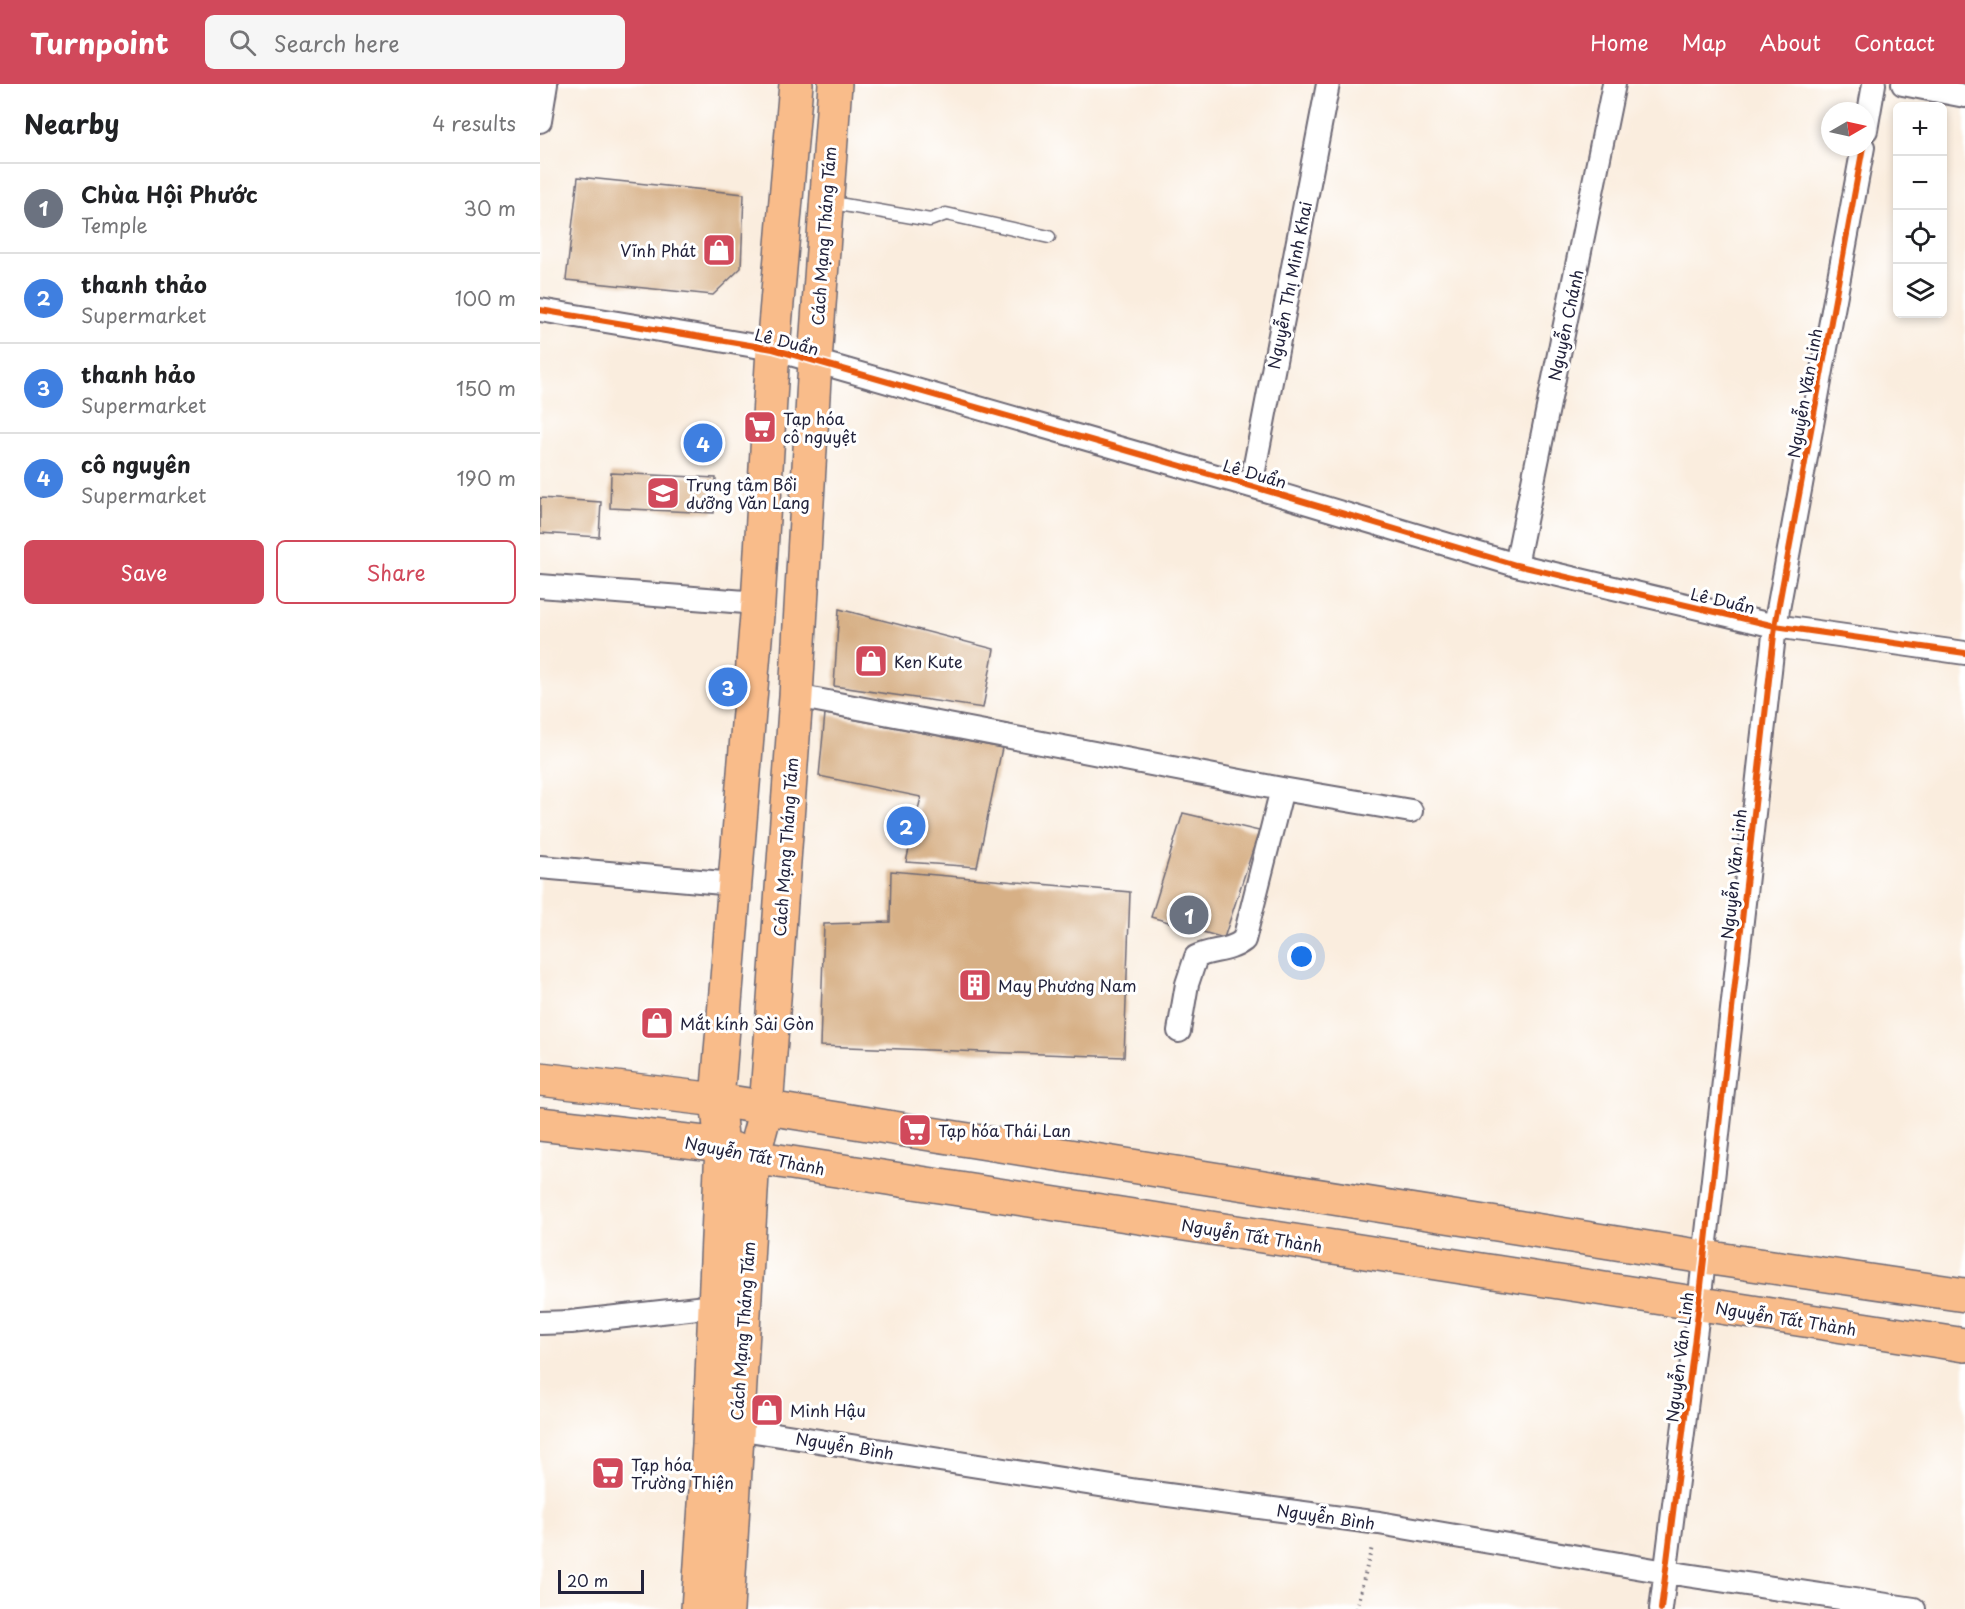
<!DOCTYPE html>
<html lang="en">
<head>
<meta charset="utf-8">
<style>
  :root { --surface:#fff; --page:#f6f6f6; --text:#202124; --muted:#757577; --line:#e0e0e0; --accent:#d1495b }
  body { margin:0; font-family:"Playpen Sans",sans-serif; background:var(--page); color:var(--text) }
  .controls { position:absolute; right:18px; top:18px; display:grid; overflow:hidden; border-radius:9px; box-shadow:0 3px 9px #0003 }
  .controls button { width:54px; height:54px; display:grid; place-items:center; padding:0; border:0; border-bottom:2px solid var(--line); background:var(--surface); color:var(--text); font:30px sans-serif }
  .compass { position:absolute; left:1281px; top:18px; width:54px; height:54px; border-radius:50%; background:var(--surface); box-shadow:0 3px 9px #0003; rotate:81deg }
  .scale { position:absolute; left:18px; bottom:15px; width:86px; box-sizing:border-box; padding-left:6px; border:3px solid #22223b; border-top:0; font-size:16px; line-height:21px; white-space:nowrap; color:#22223b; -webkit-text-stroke:4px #fff; paint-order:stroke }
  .you { position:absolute; left:762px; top:873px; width:21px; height:21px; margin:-15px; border:4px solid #fff; border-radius:50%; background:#1a73e8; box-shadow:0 0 0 9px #1a73e833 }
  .badge { display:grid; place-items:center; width:39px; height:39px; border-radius:50%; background:var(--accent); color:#fff; font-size:20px; font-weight:700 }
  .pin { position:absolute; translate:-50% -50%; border:3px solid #fff; box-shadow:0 2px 6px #0006 }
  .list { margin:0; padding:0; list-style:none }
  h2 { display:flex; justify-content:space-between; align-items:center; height:78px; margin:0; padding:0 24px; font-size:26px }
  h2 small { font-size:20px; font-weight:400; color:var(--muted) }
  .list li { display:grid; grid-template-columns:39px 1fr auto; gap:18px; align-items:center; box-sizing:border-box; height:90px; padding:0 24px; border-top:2px solid var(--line) }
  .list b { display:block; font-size:22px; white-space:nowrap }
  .list p { margin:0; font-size:20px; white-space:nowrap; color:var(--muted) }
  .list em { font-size:20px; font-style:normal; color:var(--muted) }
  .actions { display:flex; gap:12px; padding:18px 24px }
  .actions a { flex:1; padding:14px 0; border:2px solid var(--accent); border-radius:9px; text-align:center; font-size:21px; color:var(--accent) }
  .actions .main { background:var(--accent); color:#fff }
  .icon { flex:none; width:33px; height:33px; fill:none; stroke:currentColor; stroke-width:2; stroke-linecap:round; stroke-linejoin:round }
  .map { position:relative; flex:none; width:1425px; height:1525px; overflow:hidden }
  header { display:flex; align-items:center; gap:36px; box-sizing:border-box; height:84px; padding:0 30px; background:var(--accent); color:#fff }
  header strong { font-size:28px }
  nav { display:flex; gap:33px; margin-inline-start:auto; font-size:21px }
  .search { width:420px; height:54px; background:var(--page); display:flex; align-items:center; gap:15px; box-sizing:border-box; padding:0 21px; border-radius:9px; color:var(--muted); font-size:22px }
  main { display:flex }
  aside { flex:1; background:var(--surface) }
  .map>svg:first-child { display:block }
</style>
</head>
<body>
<header>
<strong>Turnpoint</strong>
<div class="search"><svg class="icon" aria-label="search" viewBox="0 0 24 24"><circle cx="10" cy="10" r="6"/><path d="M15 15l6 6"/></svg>Search here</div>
<nav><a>Home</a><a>Map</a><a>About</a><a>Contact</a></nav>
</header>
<main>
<aside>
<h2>Nearby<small>4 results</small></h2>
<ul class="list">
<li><span class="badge" style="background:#6b7280">1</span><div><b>Chùa Hội Phước</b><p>Temple</p></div><em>30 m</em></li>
<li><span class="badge" style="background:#3f7fe0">2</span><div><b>thanh thảo</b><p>Supermarket</p></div><em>100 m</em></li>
<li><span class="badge" style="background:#3f7fe0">3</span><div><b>thanh hảo</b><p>Supermarket</p></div><em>150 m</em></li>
<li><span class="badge" style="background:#3f7fe0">4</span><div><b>cô nguyên</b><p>Supermarket</p></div><em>190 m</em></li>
</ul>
<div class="actions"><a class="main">Save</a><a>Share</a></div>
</aside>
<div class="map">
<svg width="1425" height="1525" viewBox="0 0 1425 1525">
  <rect width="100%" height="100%" fill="#fff"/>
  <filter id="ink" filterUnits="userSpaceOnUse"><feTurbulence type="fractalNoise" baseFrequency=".0167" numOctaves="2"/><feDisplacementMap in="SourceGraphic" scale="12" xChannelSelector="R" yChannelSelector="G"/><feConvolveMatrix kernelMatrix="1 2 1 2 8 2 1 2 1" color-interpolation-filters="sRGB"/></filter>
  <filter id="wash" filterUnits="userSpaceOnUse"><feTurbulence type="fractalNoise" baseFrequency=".008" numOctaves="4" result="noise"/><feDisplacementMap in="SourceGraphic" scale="24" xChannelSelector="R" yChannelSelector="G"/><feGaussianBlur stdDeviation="1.35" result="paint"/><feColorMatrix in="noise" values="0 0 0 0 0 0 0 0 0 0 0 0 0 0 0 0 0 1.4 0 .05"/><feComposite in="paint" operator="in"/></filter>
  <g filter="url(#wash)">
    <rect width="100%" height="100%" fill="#faedde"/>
    <g id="blocks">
      <path fill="#d7b086" d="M38,93L204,110L201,184L173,211L26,196Z
        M71,389L176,394L174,429L70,424Z
        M0,414L61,418L59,453L0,449Z
        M299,525L454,565L443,624L294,602Z
        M285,630L462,664L437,783L366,778L381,713L279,692Z
        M643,729L719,747L684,854L611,833Z
        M351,787L590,808L584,973L280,962L284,840L350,838Z"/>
    </g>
  </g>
  <g filter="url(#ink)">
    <use href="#blocks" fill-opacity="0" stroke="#6e6974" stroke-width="1.5"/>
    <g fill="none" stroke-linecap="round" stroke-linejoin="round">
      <g stroke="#6e6974" stroke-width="15">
        <path id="service" d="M287,118L390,136L406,130L509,153"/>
      </g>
      <g stroke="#6e6974" stroke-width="26">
        <path id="minor" d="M1363,0L1425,12
          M0,37L6,0
          M1326,46L1334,0
          M0,226L233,265L711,402L976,481L1235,542L1425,569
          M711,402L788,0
          M976,481L1074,0
          M0,502L218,519
          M256,612L742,705L871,727
          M0,783L194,800
          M639,947L647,900L656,873C672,865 689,868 704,856L742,705
          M0,1239L31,1238L175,1222
          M196,1344L598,1407L839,1439L1126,1488L1374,1525
          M1121,1525L1159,1220L1235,542L1323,63"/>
      </g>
      <g stroke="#6e6974" stroke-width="36">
        <path id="primary" d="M0,995L177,1016L1164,1173L1425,1211
          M0,1040L182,1061L213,1073L1425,1261
          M158,1525L169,1361L182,1061L177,1016L218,519L233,265L256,0
          M187,1525L213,1073L226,1025L256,612L275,277L295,0"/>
      </g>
      <path stroke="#6e6974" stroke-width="4" stroke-dasharray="1.5 4.5" stroke-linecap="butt" d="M816,1525L832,1463"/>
      <use href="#service" stroke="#fff" stroke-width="12"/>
      <use href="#minor" stroke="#fff" stroke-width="22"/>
      <use href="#primary" stroke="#f9bc8a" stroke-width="33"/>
      <g stroke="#fff" stroke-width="10">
        <path id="cycleway" d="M0,226L233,265L711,402L976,481L1235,542L1425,569
          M1121,1525L1159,1220L1235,542L1323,63"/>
      </g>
      <use href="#cycleway" stroke="#e8590c" stroke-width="6"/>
    </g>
  </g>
  <defs>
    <g id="shop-square" transform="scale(1.725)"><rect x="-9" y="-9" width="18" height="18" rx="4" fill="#d1495b" stroke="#fff"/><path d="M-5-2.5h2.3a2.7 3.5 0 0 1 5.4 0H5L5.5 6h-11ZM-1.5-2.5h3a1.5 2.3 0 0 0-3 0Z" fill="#fff"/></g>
    <g id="supermarket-square" transform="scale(1.725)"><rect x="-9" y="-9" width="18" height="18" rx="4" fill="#d1495b" stroke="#fff"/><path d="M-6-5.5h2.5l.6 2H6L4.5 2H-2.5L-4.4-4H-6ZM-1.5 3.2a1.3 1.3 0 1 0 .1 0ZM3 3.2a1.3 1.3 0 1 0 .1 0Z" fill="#fff"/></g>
    <g id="university-square" transform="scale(1.725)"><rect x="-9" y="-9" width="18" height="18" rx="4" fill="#d1495b" stroke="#fff"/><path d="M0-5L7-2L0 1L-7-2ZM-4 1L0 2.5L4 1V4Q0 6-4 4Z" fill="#fff"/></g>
    <g id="building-square" transform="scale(1.725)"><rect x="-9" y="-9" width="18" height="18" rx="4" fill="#d1495b" stroke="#fff"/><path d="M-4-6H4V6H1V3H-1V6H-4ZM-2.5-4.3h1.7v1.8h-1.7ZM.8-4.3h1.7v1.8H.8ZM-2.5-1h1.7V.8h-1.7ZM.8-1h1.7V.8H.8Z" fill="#fff"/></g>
  </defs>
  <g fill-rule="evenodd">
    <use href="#shop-square" x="179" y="166"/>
    <use href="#supermarket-square" x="220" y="343"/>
    <use href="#university-square" x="123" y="409"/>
    <use href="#shop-square" x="331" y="577"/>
    <use href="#building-square" x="435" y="901"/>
    <use href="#shop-square" x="117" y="939"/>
    <use href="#supermarket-square" x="375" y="1046"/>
    <use href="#shop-square" x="227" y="1326"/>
    <use href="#supermarket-square" x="68" y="1389"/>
  </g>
  <g text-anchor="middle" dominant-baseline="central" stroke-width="6" stroke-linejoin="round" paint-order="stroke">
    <g font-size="16" fill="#22223b" stroke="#fff">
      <text transform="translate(283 152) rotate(-86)">Cách Mạng Tháng Tám</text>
      <text transform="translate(749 201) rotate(-79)">Nguyễn Thị Minh Khai</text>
      <text transform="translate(1025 241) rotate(-78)">Nguyễn Chánh</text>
      <text transform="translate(247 257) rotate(14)">Lê Duẩn</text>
      <text transform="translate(1264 309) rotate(-80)">Nguyễn Văn Linh</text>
      <text transform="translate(715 389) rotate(16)">Lê Duẩn</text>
      <text transform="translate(1183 516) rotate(13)">Lê Duẩn</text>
      <text transform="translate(245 763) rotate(-86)">Cách Mạng Tháng Tám</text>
      <text transform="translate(1193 790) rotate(-84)">Nguyễn Văn Linh</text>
      <text transform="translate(215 1071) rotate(11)">Nguyễn Tất Thành</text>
      <text transform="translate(712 1151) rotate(9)">Nguyễn Tất Thành</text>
      <text transform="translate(1246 1234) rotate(9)">Nguyễn Tất Thành</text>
      <text transform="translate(202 1247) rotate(-86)">Cách Mạng Tháng Tám</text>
      <text transform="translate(1139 1273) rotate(-83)">Nguyễn Văn Linh</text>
      <text transform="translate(305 1361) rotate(9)">Nguyễn Bình</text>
      <text transform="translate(786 1432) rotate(8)">Nguyễn Bình</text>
    </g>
    <g font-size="16" fill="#22223b" stroke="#fff" text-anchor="start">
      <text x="156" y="166" text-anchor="end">Vĩnh Phát</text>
      <text x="243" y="334">Tạp hóa<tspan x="243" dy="18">cô nguyệt</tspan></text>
      <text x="146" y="400">Trung tâm Bồi<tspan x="146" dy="18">dưỡng Văn Lang</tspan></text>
      <text x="354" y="577">Ken Kute</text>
      <text x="458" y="901">May Phương Nam</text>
      <text x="140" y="939">Mắt kính Sài Gòn</text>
      <text x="398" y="1046">Tạp hóa Thái Lan</text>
      <text x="250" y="1326">Minh Hậu</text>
      <text x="91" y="1380">Tạp hóa<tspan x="91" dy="18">Trường Thiện</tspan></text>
    </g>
  </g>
</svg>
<div class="controls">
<button>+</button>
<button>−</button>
<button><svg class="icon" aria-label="locate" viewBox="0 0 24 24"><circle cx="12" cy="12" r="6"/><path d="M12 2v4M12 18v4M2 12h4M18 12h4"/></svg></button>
<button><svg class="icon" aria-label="layers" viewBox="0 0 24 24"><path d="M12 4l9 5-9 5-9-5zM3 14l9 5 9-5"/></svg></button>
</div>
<svg class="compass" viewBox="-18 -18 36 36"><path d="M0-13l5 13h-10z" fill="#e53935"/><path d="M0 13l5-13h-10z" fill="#757577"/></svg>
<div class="scale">20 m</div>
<div class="you"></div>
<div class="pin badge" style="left:649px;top:831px;background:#6b7280">1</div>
<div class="pin badge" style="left:366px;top:742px;background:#3f7fe0">2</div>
<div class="pin badge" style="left:188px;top:603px;background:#3f7fe0">3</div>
<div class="pin badge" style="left:163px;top:359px;background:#3f7fe0">4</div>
</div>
</main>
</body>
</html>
